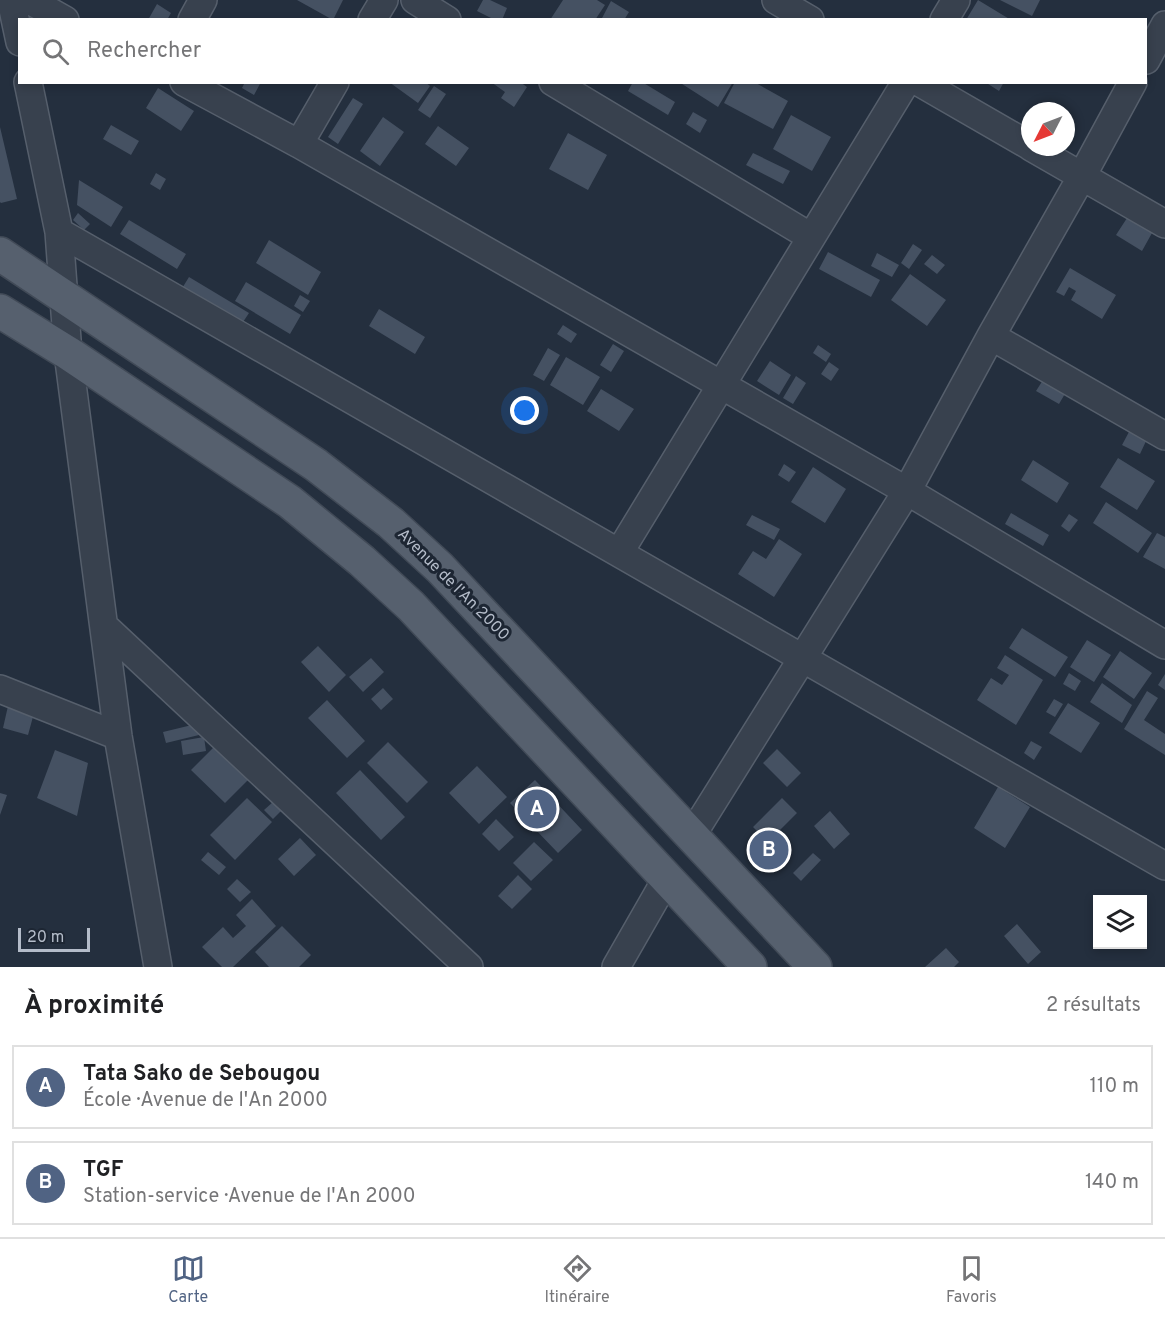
<!DOCTYPE html>
<html lang="fr">
<head>
<meta charset="utf-8">
<style>
  :root { --surface:#fff; --page:#f2f2f2; --text:#202124; --muted:#757577; --line:#e0e0e0; --accent:#506383 }
  body { margin:0; font-family:Overpass,sans-serif; background:var(--page); color:var(--text) }
  .controls { position:absolute; right:18px; bottom:18px; display:grid; overflow:hidden; border-radius:0px; box-shadow:0 3px 9px #0003 }
  .controls button { width:54px; height:54px; display:grid; place-items:center; padding:0; border:0; border-bottom:2px solid var(--line); background:var(--surface); color:var(--text); font:30px sans-serif }
  .compass { position:absolute; left:1021px; top:102px; width:54px; height:54px; border-radius:50%; background:var(--surface); box-shadow:0 3px 9px #0003; rotate:228deg }
  .scale { position:absolute; left:18px; bottom:15px; width:72px; box-sizing:border-box; padding-left:6px; border:3px solid #b4bcc9; border-top:0; font-size:16px; line-height:21px; white-space:nowrap; color:#b4bcc9; -webkit-text-stroke:4px #1d2633; paint-order:stroke }
  .you { position:absolute; left:525px; top:411px; width:21px; height:21px; margin:-15px; border:4px solid #fff; border-radius:50%; background:#1a73e8; box-shadow:0 0 0 9px #1a73e833 }
  .badge { display:grid; place-items:center; width:39px; height:39px; border-radius:50%; background:var(--accent); color:#fff; font-size:20px; font-weight:700 }
  .pin { position:absolute; translate:-50% -50%; border:3px solid #fff; box-shadow:0 2px 6px #0006 }
  .list { margin:0; padding:0; list-style:none }
  h2 { display:flex; justify-content:space-between; align-items:center; height:78px; margin:0; padding:0 24px; font-size:26px }
  h2 small { font-size:20px; font-weight:400; color:var(--muted) }
  .list li { display:grid; grid-template-columns:39px 1fr auto; gap:18px; align-items:center; box-sizing:border-box; height:84px; margin:0 12px 12px; padding:0 12px; border:2px solid var(--line); border-radius:0px }
  .list b { display:block; font-size:22px; white-space:nowrap }
  .list p { margin:0; font-size:20px; white-space:nowrap; color:var(--muted) }
  .list em { font-size:20px; font-style:normal; color:var(--muted) }
  .icon { flex:none; width:33px; height:33px; fill:none; stroke:currentColor; stroke-width:2; stroke-linecap:round; stroke-linejoin:round }
  .map { position:relative; flex:none; width:1165px; height:967px; overflow:hidden }
  .search { position:absolute; background:var(--surface); box-shadow:0 3px 9px #0003; left:18px; right:18px; top:18px; height:66px; display:flex; align-items:center; gap:15px; box-sizing:border-box; padding:0 21px; border-radius:0px; color:var(--muted); font-size:22px }
  .sheet { height:270px; background:var(--surface) }
  nav { display:flex; justify-content:space-around; align-items:center; box-sizing:border-box; height:84px; border-top:2px solid var(--line); background:var(--surface); font-size:16px; color:var(--muted) }
  nav a { display:grid; justify-items:center; gap:3px }
  nav .on { color:var(--accent) }
  .map>svg:first-child { display:block }
</style>
</head>
<body>
<div class="map">
<svg width="1165" height="967" viewBox="0 0 1165 967">
  <rect width="100%" height="100%" fill="#242f3e"/>
  <path fill="#455162" d="M297,0H343L333,20Z
    M483,0H490L507,8L502,20H495L477,11Z
    M563,0H597L605,5L595,20H550Z
    M978,0L1011,20H966Z
    M1000,0H1040L1032,16Z
    M611,1L629,12L624,20H601Z
    M157,4L171,13L167,20H148Z
    M245,82H261L254,95L242,88Z
    M389,82H425L430,86L418,103Z
    M491,82H520L527,87L514,107L501,98L505,92Z
    M633,82H642L675,102L668,115L628,91Z
    M679,82H733L718,107Z
    M735,82H754L788,101L773,129L724,103Z
    M985,82H1004L999,91Z
    M434,86L446,94L430,118L418,110Z
    M158,88L194,111L181,131L146,108Z
    M353,98L363,104L338,144L328,137Z
    M693,112L707,120L700,133L686,124Z
    M791,115L831,137L812,171L773,149Z
    M383,117L404,132L380,166L360,151Z
    M111,125L139,141L131,155L103,139Z
    M438,126L469,148L456,166L425,144Z
    M0,127L17,199L1,203L0,202Z
    M568,133L607,155L588,190L549,169Z
    M753,153L790,171L783,184L746,165Z
    M156,173L166,179L160,190L150,184Z
    M79,180L123,207L111,227L77,205Z
    M78,213L90,224L84,230L73,220Z
    M1127,218L1152,233L1142,251L1116,235Z
    M129,220L186,254L177,269L120,234Z
    M269,240L321,272L308,295L256,263Z
    M913,244L922,250L909,269L901,263Z
    M828,252L880,280L871,297L819,269Z
    M877,253L899,265L892,277L871,266Z
    M932,255L945,265L937,274L924,264Z
    M1070,268L1116,295L1102,319L1071,300L1076,291L1069,287L1064,296L1056,292Z
    M910,274L946,300L927,326L891,300Z
    M189,277L249,313L241,325L181,290Z
    M246,282L301,315L290,334L235,301Z
    M300,295L310,301L303,312L294,306Z
    M379,309L425,337L415,354L369,326Z
    M563,325L577,334L571,343L557,334Z
    M613,344L624,351L611,372L600,365Z
    M818,345L831,354L826,362L813,353Z
    M548,348L560,355L544,381L533,375Z
    M566,357L600,377L583,405L550,385Z
    M770,361L791,375L779,395L757,381Z
    M829,362L839,369L831,381L821,374Z
    M796,376L806,383L793,404L783,398Z
    M1043,380L1066,392L1059,404L1036,391Z
    M601,389L634,409L619,431L587,411Z
    M1130,430L1147,439L1140,454L1122,445Z
    M1118,458L1155,481L1137,510L1100,487Z
    M1033,460L1069,483L1057,503L1021,480Z
    M784,464L796,472L789,482L778,475Z
    M813,467L846,489L825,523L791,502Z
    M1106,502L1152,533L1138,553L1093,523Z
    M1011,513L1049,535L1043,546L1005,524Z
    M1069,514L1078,520L1069,532L1061,526Z
    M752,515L780,529L774,540L746,525Z
    M1157,533L1165,537V569L1143,557Z
    M779,539L802,554L774,597L738,574L753,551L766,559Z
    M1022,628L1068,657L1055,677L1009,648Z
    M1087,640L1111,655L1094,682L1070,667Z
    M318,646L346,675L329,692L301,662Z
    M1120,651L1152,673L1134,699L1103,677Z
    M1005,655L1043,680L1016,725L977,700L991,678L1002,685L1009,675L997,668Z
    M371,658L384,672L363,692L349,677Z
    M1069,673L1081,681L1075,691L1063,684Z
    M1165,674V690L1158,685Z
    M1102,683L1132,705L1122,723L1090,702Z
    M383,688L393,699L381,710L371,699Z
    M1147,691L1158,698L1144,720L1165,734V755L1124,729Z
    M1054,699L1063,704L1055,717L1046,712Z
    M327,700L365,741L347,758L308,718Z
    M1068,703L1100,723L1081,753L1049,733Z
    M8,706L34,713L28,735L3,728Z
    M196,724L199,735L166,743L163,732Z
    M204,737L206,751L183,755L181,741Z
    M1031,741L1042,747L1034,760L1024,753Z
    M388,742L428,782L407,803L367,763Z
    M215,746L249,779L225,803L191,770Z
    M777,749L801,773L787,787L763,763Z
    M55,750L88,763L77,816L37,798Z
    M477,766L507,797L479,824L449,793Z
    M360,770L405,817L381,840L336,793Z
    M535,780L582,830L558,853L510,803Z
    M998,787L1030,807L1005,848L974,828Z
    M0,793L7,795L0,815Z
    M247,798L272,822L235,860L210,835Z
    M782,798L797,813L768,842L753,827Z
    M273,802L281,811L273,819L264,810Z
    M830,811L850,834L834,849L814,826Z
    M496,819L514,837L499,851L482,834Z
    M300,838L316,855L294,876L278,859Z
    M534,842L553,860L531,881L513,863Z
    M208,852L226,867L219,875L201,860Z
    M813,853L821,860L801,881L793,873Z
    M518,875L532,889L512,909L498,896Z
    M237,879L251,892L240,902L227,889Z
    M252,899L276,926L233,967H222L202,947L223,927L233,938L246,926L236,915Z
    M1017,924L1041,952L1028,964L1004,936Z
    M282,926L311,955L299,967H269L255,952Z
    M946,948L959,962L954,967H925Z"/>
  <g fill="none" stroke-linecap="round" stroke-linejoin="round">
    <g stroke="#565f6c" stroke-width="30">
      <path id="minor" d="M11,0L20,42
        M29,0L65,20
        M415,0L447,20
        M776,0L810,20
        M192,20L203,0
        M372,20L384,0
        M944,20L956,0
        M1146,60L1165,25
        M28,82L59,232L68,353L118,736L158,967
        M184,82L299,144L907,491L1165,645
        M553,82L811,237
        M919,82L1030,146
        M299,144L335,82
        M1031,147L1165,224
        M59,232L1165,866
        M991,336L1165,436
        M619,553L906,82
        M104,626L469,967
        M0,689L118,736
        M692,835L907,491L991,336L1082,176L1133,82
        M616,967L667,878"/>
    </g>
    <g stroke="#414a57" stroke-width="36">
      <path id="primary" d="M0,254L316,465L391,523L440,568L815,967
        M0,311L68,353L290,502L362,561L411,606L750,967"/>
    </g>
    <use href="#minor" stroke="#38414e" stroke-width="27"/>
    <use href="#primary" stroke="#56606e" stroke-width="33"/>
  </g>
  <g text-anchor="middle" dominant-baseline="central" stroke-width="6" stroke-linejoin="round" paint-order="stroke">
    <g font-size="16" fill="#b4bcc9" stroke="#1d2633">
      <text transform="translate(453 585) rotate(45)">Avenue de l'An 2000</text>
    </g>
  </g>
</svg>
<div class="controls">
<button><svg class="icon" aria-label="layers" viewBox="0 0 24 24"><path d="M12 4l9 5-9 5-9-5zM3 14l9 5 9-5"/></svg></button>
</div>
<svg class="compass" viewBox="-18 -18 36 36"><path d="M0-13l5 13h-10z" fill="#e53935"/><path d="M0 13l5-13h-10z" fill="#757577"/></svg>
<div class="scale">20 m</div>
<div class="you"></div>
<div class="pin badge" style="left:537px;top:809px">A</div>
<div class="pin badge" style="left:769px;top:850px">B</div>
<div class="search"><svg class="icon" aria-label="search" viewBox="0 0 24 24"><circle cx="10" cy="10" r="6"/><path d="M15 15l6 6"/></svg>Rechercher</div>
</div>
<section class="sheet">
<h2>À proximité<small>2 résultats</small></h2>
<ul class="list">
<li><span class="badge">A</span><div><b>Tata Sako de Sebougou</b><p>École · Avenue de l'An 2000</p></div><em>110 m</em></li>
<li><span class="badge">B</span><div><b>TGF</b><p>Station-service · Avenue de l'An 2000</p></div><em>140 m</em></li>
</ul>
</section>
<nav>
<a class="on"><svg class="icon" aria-label="map" viewBox="0 0 24 24"><path d="M3 6l6-2 6 2 6-2v14l-6 2-6-2-6 2zM9 4v14M15 6v14"/></svg>Carte</a>
<a><svg class="icon" aria-label="directions" viewBox="0 0 24 24"><path d="M12 3l9 9-9 9-9-9zM9 14v-3h6M13 9l2 2-2 2"/></svg>Itinéraire</a>
<a><svg class="icon" aria-label="saved" viewBox="0 0 24 24"><path d="M7 4h10v16l-5-4-5 4z"/></svg>Favoris</a>
</nav>
</body>
</html>
